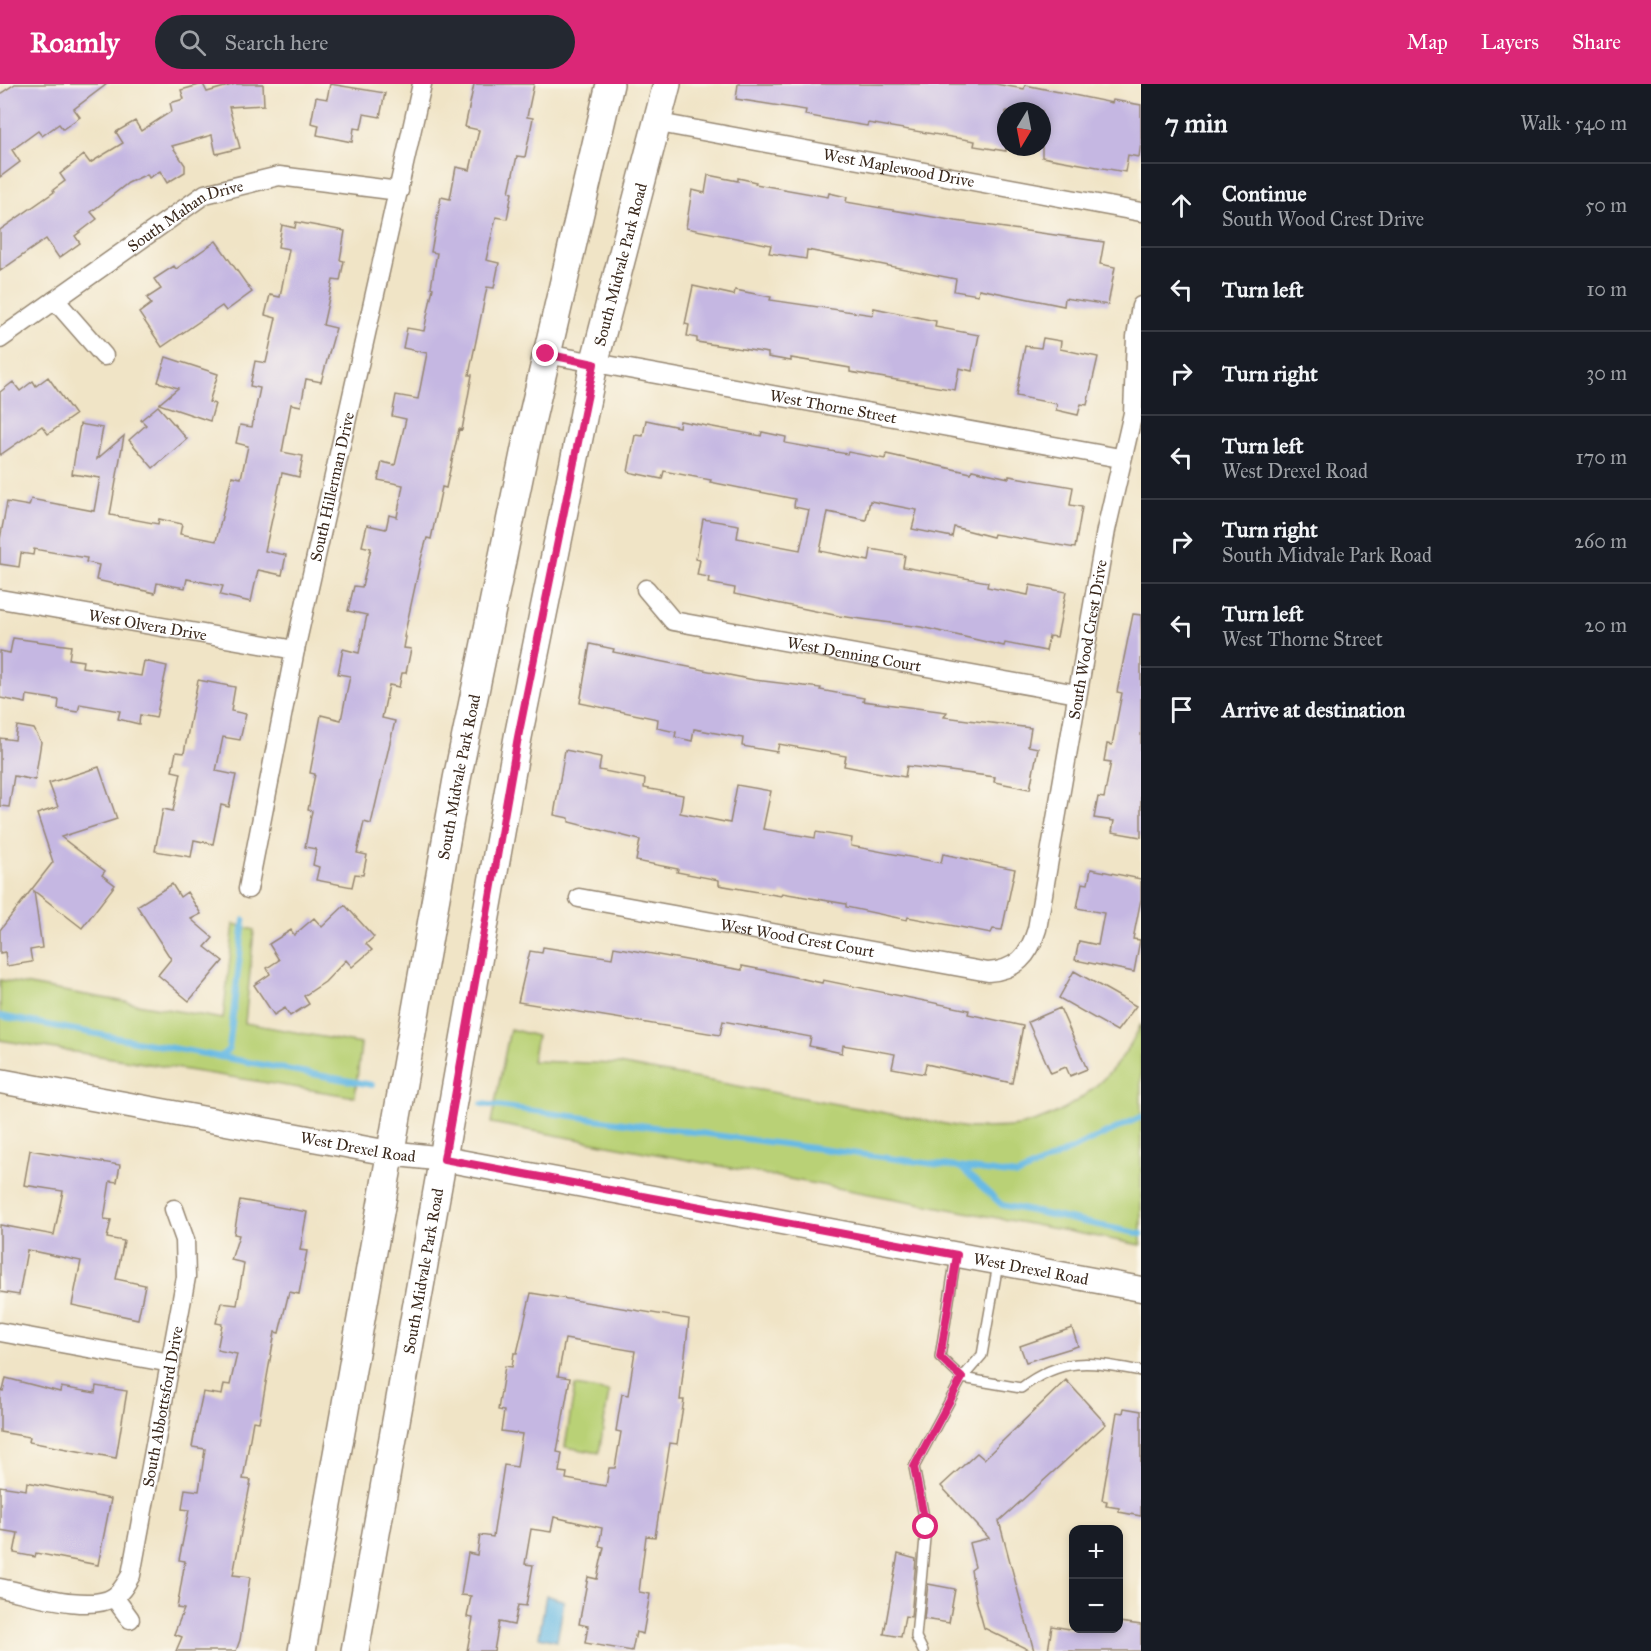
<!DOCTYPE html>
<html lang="en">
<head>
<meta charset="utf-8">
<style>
  :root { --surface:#171b24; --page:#242831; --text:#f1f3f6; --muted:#9ea1a6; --line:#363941; --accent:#db2777 }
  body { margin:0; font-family:"IM FELL Great Primer",serif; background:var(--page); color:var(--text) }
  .controls { position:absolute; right:18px; bottom:18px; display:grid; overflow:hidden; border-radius:12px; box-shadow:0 3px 9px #0003 }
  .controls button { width:54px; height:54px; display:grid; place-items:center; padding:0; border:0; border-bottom:2px solid var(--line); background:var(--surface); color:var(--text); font:30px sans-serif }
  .compass { position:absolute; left:997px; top:18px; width:54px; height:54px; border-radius:50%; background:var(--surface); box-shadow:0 3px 9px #0003; rotate:190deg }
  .stop { position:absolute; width:18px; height:18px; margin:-14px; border:4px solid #db2777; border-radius:50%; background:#fff }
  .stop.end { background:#db2777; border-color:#fff; box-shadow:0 2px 6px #0008 }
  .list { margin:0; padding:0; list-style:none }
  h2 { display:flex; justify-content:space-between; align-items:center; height:78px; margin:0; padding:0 24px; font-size:26px }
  h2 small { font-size:20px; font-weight:400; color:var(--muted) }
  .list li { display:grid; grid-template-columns:39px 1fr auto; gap:18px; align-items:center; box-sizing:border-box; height:84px; padding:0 24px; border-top:2px solid var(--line) }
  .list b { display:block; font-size:22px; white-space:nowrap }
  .list p { margin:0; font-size:20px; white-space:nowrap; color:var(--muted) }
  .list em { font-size:20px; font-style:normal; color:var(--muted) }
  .icon { flex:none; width:33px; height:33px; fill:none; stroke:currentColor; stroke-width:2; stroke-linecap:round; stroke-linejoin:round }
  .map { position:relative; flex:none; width:1141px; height:1567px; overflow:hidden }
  header { display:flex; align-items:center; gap:36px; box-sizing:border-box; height:84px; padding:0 30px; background:var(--accent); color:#fff }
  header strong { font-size:28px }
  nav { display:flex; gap:33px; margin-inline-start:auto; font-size:21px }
  .search { width:420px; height:54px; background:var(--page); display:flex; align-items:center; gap:15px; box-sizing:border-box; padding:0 21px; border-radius:33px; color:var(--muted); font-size:22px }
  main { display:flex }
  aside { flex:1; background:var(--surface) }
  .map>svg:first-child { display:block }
</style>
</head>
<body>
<header>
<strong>Roamly</strong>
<div class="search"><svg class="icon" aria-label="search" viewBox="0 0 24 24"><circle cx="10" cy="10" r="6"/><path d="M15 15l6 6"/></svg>Search here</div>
<nav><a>Map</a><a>Layers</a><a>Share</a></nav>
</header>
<main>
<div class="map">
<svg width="1141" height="1567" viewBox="0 0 1141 1567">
  <rect width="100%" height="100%" fill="#fbf7ec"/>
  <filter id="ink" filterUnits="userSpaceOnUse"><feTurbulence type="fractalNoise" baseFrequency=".0167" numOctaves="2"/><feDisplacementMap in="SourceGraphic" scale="12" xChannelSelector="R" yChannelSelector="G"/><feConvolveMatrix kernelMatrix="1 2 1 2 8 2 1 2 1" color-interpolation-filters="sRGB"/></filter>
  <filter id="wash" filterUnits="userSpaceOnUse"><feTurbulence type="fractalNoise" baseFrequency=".008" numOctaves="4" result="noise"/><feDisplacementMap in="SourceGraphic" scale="24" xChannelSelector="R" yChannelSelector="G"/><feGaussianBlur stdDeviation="1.35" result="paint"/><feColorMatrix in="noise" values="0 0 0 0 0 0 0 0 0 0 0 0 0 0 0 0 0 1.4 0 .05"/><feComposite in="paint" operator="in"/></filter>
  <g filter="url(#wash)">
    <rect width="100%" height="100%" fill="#f0e4c6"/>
    <path fill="#b9d176" stroke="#7a7e4a" stroke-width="1.5" d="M234,840L254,846L245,939L361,960L355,1013L0,956V896L223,935Z
      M1141,940V1161L491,1039L510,945L537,952L532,977L618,980L967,1044C983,1043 1002,1045 1018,1042C1072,1031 1119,990 1141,940Z
      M575,1302L609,1308L599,1369L565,1363Z"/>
    <path fill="#68bae4" stroke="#527281" stroke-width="1.5" d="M546,1511L564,1517L557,1557L539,1553Z"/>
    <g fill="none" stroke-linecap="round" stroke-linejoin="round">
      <path stroke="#68bae4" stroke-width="6" d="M0,932L372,1001
        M220,973L229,965L244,836
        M482,1020L1017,1091L1141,1033
        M961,1084L1002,1121L1141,1150"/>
    </g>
    <g id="blocks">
      <path fill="#c5b7e2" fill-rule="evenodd" d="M15,0H107L74,25L80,33L63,45L59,40L42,52L38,47L12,66L20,78L0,93V10Z
        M203,0L207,8L235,0H263L264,21L229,23L240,64L216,70L212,51L172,62L185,81V88L167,99L160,87L149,94L147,90L128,99L91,128L97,135L75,152L80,159L59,174L46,155L0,187V146L54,108L53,106L65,97L60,90L84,71L90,79L123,59L116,48L135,37L141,47L172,27L170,19L184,15L181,6Z
        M330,0L385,9L380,33L364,30L361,45L354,44L352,58L317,51L319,41L311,39L316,13L327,15Z
        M474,0H534L527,33L533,34L525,73L517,72L509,108L512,109L507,135L496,133L486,176L499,179L494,204L487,203L469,291H472L462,346L459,345L446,404L442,403L431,455L427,454L421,475L404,553H406L404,564L411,565L406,589H402L399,603L389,601L382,634L395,637L371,740L364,738L357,769L367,771L363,791L355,790L352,803L316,796L319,783L313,781L316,765L305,763L312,727L308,726L315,690L310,689L321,631L341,636L350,592L338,590L343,565L359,569L367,531L348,527L354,502L362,503L371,464L362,462L367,441L386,445L389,431L397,433L403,401L378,396L382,378L395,381L406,335L392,332L396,311L418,315L427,269L403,264L407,244L424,247L433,204L431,203L437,169L431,168L441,113L450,115L456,83L470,86L479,46L465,43Z
        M738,0H995L1024,5L1025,1L1112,19L1113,16L1141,21V59L1139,73L1128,71L1125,88L1042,73V27H1006V67L974,62L975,57L868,39L867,42L837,37L805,31L806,26L736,15Z
        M708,91L738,97V94L756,98L755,100L828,113L829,109L847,113L846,118L956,137L1104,158L1100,180L1115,183L1108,221L1065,214L1064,222L979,205L978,211L954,207L956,195L807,166L806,175L769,169L771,161L686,144L692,106L705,109Z
        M296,138L345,147L340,176L344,177L340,197L333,196L323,241L336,244L321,298L306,295L301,322L291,320L282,368L303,372L299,393L282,389L265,467L286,471L282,491L258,486L251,518L220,511L223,502L187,495L185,504L157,499L155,509L96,496L99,481L86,478L87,474L34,465L33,471L21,469L19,483L0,480V455L7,418L29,422L31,415L94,427L100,394L72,390L80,340L103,344L97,375L124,352L110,431L158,440L159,435L182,440L180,450L216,457L232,392L241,394L248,362L236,359L240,341L252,343L260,304L250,302L255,277L266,279L276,234L265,231L270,211L280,213L289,165L278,163L282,141L295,144Z
        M216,157L252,208L226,227L222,222L162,263L139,229L151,220L147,214L161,205L154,195L174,182L176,185Z
        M693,202L734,211L735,206L771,213L770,216L873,231L874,224L936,237L935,243L979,251L972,287L959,284L955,306L850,288V284L791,274V277L768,273V269L697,258V254L687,252L689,241L685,240Z
        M1043,254L1061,257L1060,265L1098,273L1087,321L1081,320L1078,331L1056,326L1057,320L1016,312L1025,262L1041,264Z
        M166,273L218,290L209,318L215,320L210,337L159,320L178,304L158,298Z
        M48,293L75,331L48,350L42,342L0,371V308L13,298L20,307L33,297L36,302Z
        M158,322L187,355L153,384L129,356L146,341L141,336Z
        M646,336L679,343L680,337L761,352L762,348L786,353L785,359L847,370L848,368L885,375L886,370L971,389L972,386L1009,394V392L1073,403L1070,421L1082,423L1075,464L994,450L993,453L954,443L952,453L912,445L917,426L870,417L866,436L828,428L820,467L869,477L871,465L905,471L903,483L988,498L987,503L1028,511L1030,501L1066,508L1057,553L1049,552L1046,567L1005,559L1004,562L921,543L839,532L734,510L735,504L708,499L709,493L697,491L700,476L696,475L703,435L739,441L737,454L800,466L809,426L794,423L795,415L710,398L711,396L664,387L662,395L628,388L635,351L643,352Z
        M1133,530L1141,531V753L1112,748L1114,737L1094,734L1098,713L1104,714L1111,678L1104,677L1107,660L1112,661L1122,609L1117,608Z
        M13,554L71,562L69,575L83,577L82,583L141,592L144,577L167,582L156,634L140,631L139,640L118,635L120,627L80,620L78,628L58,625L59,616L27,611L26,619L0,614V567L10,569Z
        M590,560L614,565L613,568L754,596L821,604L820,606L864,614L863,617L947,628L944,633L1031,644L1028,662L1038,664L1030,705L994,698L995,693L950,687L907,682L905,693L870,687L844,682L846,672L779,660L777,668L742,662L743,654L694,645L692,657L675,653L676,648L657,644L658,635L580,619Z
        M198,596L235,603L231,627L246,630L240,656L223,653L216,687L236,691L229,723L221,721L213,760L194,756L191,773L155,767L163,725L173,727L181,689L172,687L176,668L184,669Z
        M17,642L34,645L41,658L35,696L14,692L9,723L0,722V654L15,656Z
        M565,666L601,673L599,686L645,695L644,704L683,711L680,729L730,739L737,701L771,707L763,745L815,754L816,748L852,754L851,762L941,779L943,770L1015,785L1002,846L993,845L991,849L908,833L907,836L846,823V820L782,809L781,812L741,805L719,801V796L677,788L678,785L636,777L640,756L569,738V734L554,731Z
        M99,683L117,735L61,753L105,787L102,791L115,801L82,844L34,807L42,864L30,866L32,878L7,882L5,868L0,869V846L53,778L37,730L58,723L49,699Z
        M1091,785L1141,795V815L1133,855L1140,856L1134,888L1075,876L1079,857L1098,861L1104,829L1077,824L1082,799L1088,800Z
        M172,800L180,813L187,808L201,830L191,835L213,854L205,863L223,877L189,917L158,891L171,875L137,822Z
        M345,821L374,853L366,860L372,866L352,883L346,876L325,898L304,912L309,920L290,932L285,924L274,931L254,901L270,890L267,884L279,876L269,860L291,846L294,851L314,834L322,843Z
        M543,863L612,874L614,863L742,886V882L763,886L822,899L823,896L969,926L968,930L1023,942L1012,999L926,980L924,990L892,984L895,970L843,961L842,969L809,962L811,953L723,937L720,951L518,918L530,867L542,869Z
        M1074,887L1136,922L1117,947L1059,914Z
        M1060,924L1087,985L1070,992L1066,983L1051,989L1028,938Z
        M30,1066L120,1081L117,1098L110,1097L104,1135L111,1136L107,1154L124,1157L116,1195L145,1201L138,1235L72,1221L81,1177L27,1166L19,1211L0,1208V1141L54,1151L63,1107L24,1101Z
        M240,1116L307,1128L300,1166L307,1167L299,1210L289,1208L279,1249L275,1248L259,1338L253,1337L243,1395L251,1396L233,1491L250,1493L240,1556L236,1567H176L182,1553L174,1550L184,1525L177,1524L185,1477L179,1476L189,1426L182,1425L185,1405L199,1407L205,1365L192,1363L196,1341L203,1308L222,1311L224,1300L230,1301L237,1270L217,1266L222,1240L216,1239L221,1219L237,1221L244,1179L231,1176L239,1151L234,1150Z
        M531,1209L689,1235L680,1316H684L677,1360L670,1359L655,1453L646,1452L639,1508L650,1510L643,1550L636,1548L632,1567L585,1559L588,1542L579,1540L588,1493L597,1495L604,1463L599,1462L602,1444L554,1433L551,1448L531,1445L525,1480L533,1481L526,1522L518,1521L514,1541L499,1538L494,1567H467L473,1534L467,1533L471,1512L461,1511L468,1469L477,1471L480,1451L493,1453L504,1381L517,1383L522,1350L501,1347L504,1327L498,1326L505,1282L512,1283L514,1269H517ZM565,1255L635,1267L628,1311L622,1310L616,1347L621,1348L615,1384H609L606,1402L566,1395L567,1389L559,1388L562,1369L557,1368L570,1294L558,1292Z
        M1072,1244L1078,1262L1026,1278L1020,1262Z
        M6,1294L60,1308L61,1303L95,1309L96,1302L127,1307L116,1374L29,1358L30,1353L0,1348V1306L3,1307Z
        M1066,1296L1106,1340L999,1437L1034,1567H1031L984,1544L976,1515L971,1486L975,1483L969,1459L989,1454L941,1402L977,1369L984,1375Z
        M1124,1324L1141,1327V1432L1119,1428V1424L1106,1422L1107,1417L1102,1416L1117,1328L1123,1329Z
        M27,1398L111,1415L98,1481L36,1469L35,1473L14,1469L18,1449L0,1446V1402L26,1406Z
        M898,1470L916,1475L911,1533L905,1532L901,1553L884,1550Z
        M928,1500L955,1505L949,1539L924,1535Z
        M1119,1538L1141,1541V1567H1048L1052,1542L1070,1545H1119Z"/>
    </g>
  </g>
  <g filter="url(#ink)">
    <use href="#blocks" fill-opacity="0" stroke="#968772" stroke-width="1.5"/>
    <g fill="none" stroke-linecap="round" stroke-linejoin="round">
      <g stroke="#968772" stroke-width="12">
        <path id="service" d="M956,1172L940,1273L962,1294
          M962,1294L1021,1304C1064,1271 1092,1278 1141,1287
          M923,1567L916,1553L926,1443L914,1383L962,1294L982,1271L998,1180"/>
      </g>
      <g stroke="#968772" stroke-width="21">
        <g id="minor">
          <path id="s1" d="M659,39L1141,128"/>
          <path d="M55,216L104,272"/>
          <path id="s2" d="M0,255L205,110L279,92L399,107"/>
          <path id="s3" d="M546,270L1120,374"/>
          <path id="s4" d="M646,505L673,537L1077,610"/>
          <path id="s5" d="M0,515L295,566"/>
          <path id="s6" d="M248,805L295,566L422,0"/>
          <path id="s7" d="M579,814L988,888C1016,886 1029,872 1037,845L1106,446L1133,329L1136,253L1141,222"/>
          <path d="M0,1248L171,1279"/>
          <path id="s8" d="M0,1504C28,1509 89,1529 114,1513C122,1508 126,1499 131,1491L186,1193L185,1156L174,1125"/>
          <path d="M114,1513L130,1535"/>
        </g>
      </g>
      <g stroke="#968772" stroke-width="27">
        <g id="tertiary">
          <path id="s9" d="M0,997L389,1069L444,1075L1141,1205"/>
        </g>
      </g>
      <g stroke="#968772" stroke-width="30">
        <g id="secondary">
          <path id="s10" d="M302,1567L457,695L526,360L610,0"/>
          <path id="s11" d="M355,1567L518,653L594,280L667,0"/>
        </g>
      </g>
      <use href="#service" stroke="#fff" stroke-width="9"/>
      <use href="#minor" stroke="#fff" stroke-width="18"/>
      <use href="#tertiary" stroke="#fff" stroke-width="24"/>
      <use href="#secondary" stroke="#fff" stroke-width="27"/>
    </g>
  </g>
  <g fill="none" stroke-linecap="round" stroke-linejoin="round" filter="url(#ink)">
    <path stroke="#db2777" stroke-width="8" d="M546,270L594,280L518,653L444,1075L957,1171L940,1273L962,1294L914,1383L926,1443"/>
  </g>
  <g text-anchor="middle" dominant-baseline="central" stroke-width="4.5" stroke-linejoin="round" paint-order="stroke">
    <g font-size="16" fill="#3b2a1e" stroke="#fbf7ec">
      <text stroke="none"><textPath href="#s1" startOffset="244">West Maplewood Drive</textPath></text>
      <text stroke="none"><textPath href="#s2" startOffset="224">South Mahan Drive</textPath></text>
      <text stroke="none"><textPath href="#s11" startOffset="1412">South Midvale Park Road</textPath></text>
      <text stroke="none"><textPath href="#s3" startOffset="292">West Thorne Street</textPath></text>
      <text stroke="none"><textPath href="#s6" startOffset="411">South Hillerman Drive</textPath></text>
      <text stroke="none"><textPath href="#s5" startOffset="150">West Olvera Drive</textPath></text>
      <text stroke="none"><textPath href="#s7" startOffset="780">South Wood Crest Drive</textPath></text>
      <text stroke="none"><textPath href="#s4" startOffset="226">West Denning Court</textPath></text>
      <text stroke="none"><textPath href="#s10" startOffset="888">South Midvale Park Road</textPath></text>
      <text stroke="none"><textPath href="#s7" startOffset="222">West Wood Crest Court</textPath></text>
      <text stroke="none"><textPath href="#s9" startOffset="364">West Drexel Road</textPath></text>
      <text stroke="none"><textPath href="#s9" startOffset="1048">West Drexel Road</textPath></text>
      <text stroke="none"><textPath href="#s11" startOffset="386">South Midvale Park Road</textPath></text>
      <text stroke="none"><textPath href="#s8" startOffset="316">South Abbottsford Drive</textPath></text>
    </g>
  </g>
</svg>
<div class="controls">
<button>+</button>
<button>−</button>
</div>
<svg class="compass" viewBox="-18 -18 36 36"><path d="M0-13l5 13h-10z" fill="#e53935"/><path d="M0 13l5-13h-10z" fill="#9ea1a6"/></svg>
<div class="stop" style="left:926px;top:1443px"></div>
<div class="stop end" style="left:546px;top:270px"></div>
</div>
<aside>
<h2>7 min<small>Walk · 540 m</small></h2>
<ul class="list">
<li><svg class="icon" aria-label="ahead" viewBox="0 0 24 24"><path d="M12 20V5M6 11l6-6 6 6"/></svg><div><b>Continue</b><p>South Wood Crest Drive</p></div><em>50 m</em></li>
<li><svg class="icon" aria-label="left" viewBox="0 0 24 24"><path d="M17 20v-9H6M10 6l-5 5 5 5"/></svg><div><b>Turn left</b></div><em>10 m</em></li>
<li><svg class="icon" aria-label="right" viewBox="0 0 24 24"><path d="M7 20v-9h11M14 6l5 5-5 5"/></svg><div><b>Turn right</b></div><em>30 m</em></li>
<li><svg class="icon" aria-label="left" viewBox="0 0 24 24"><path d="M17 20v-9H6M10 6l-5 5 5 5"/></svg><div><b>Turn left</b><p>West Drexel Road</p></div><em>170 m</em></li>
<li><svg class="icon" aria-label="right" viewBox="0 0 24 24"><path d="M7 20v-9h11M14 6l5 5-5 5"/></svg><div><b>Turn right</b><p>South Midvale Park Road</p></div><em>260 m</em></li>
<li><svg class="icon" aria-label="left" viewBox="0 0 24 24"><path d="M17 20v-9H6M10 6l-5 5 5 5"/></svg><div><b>Turn left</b><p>West Thorne Street</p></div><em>20 m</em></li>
<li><svg class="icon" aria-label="arrive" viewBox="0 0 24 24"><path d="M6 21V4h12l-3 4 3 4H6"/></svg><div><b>Arrive at destination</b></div></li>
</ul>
</aside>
</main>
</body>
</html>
